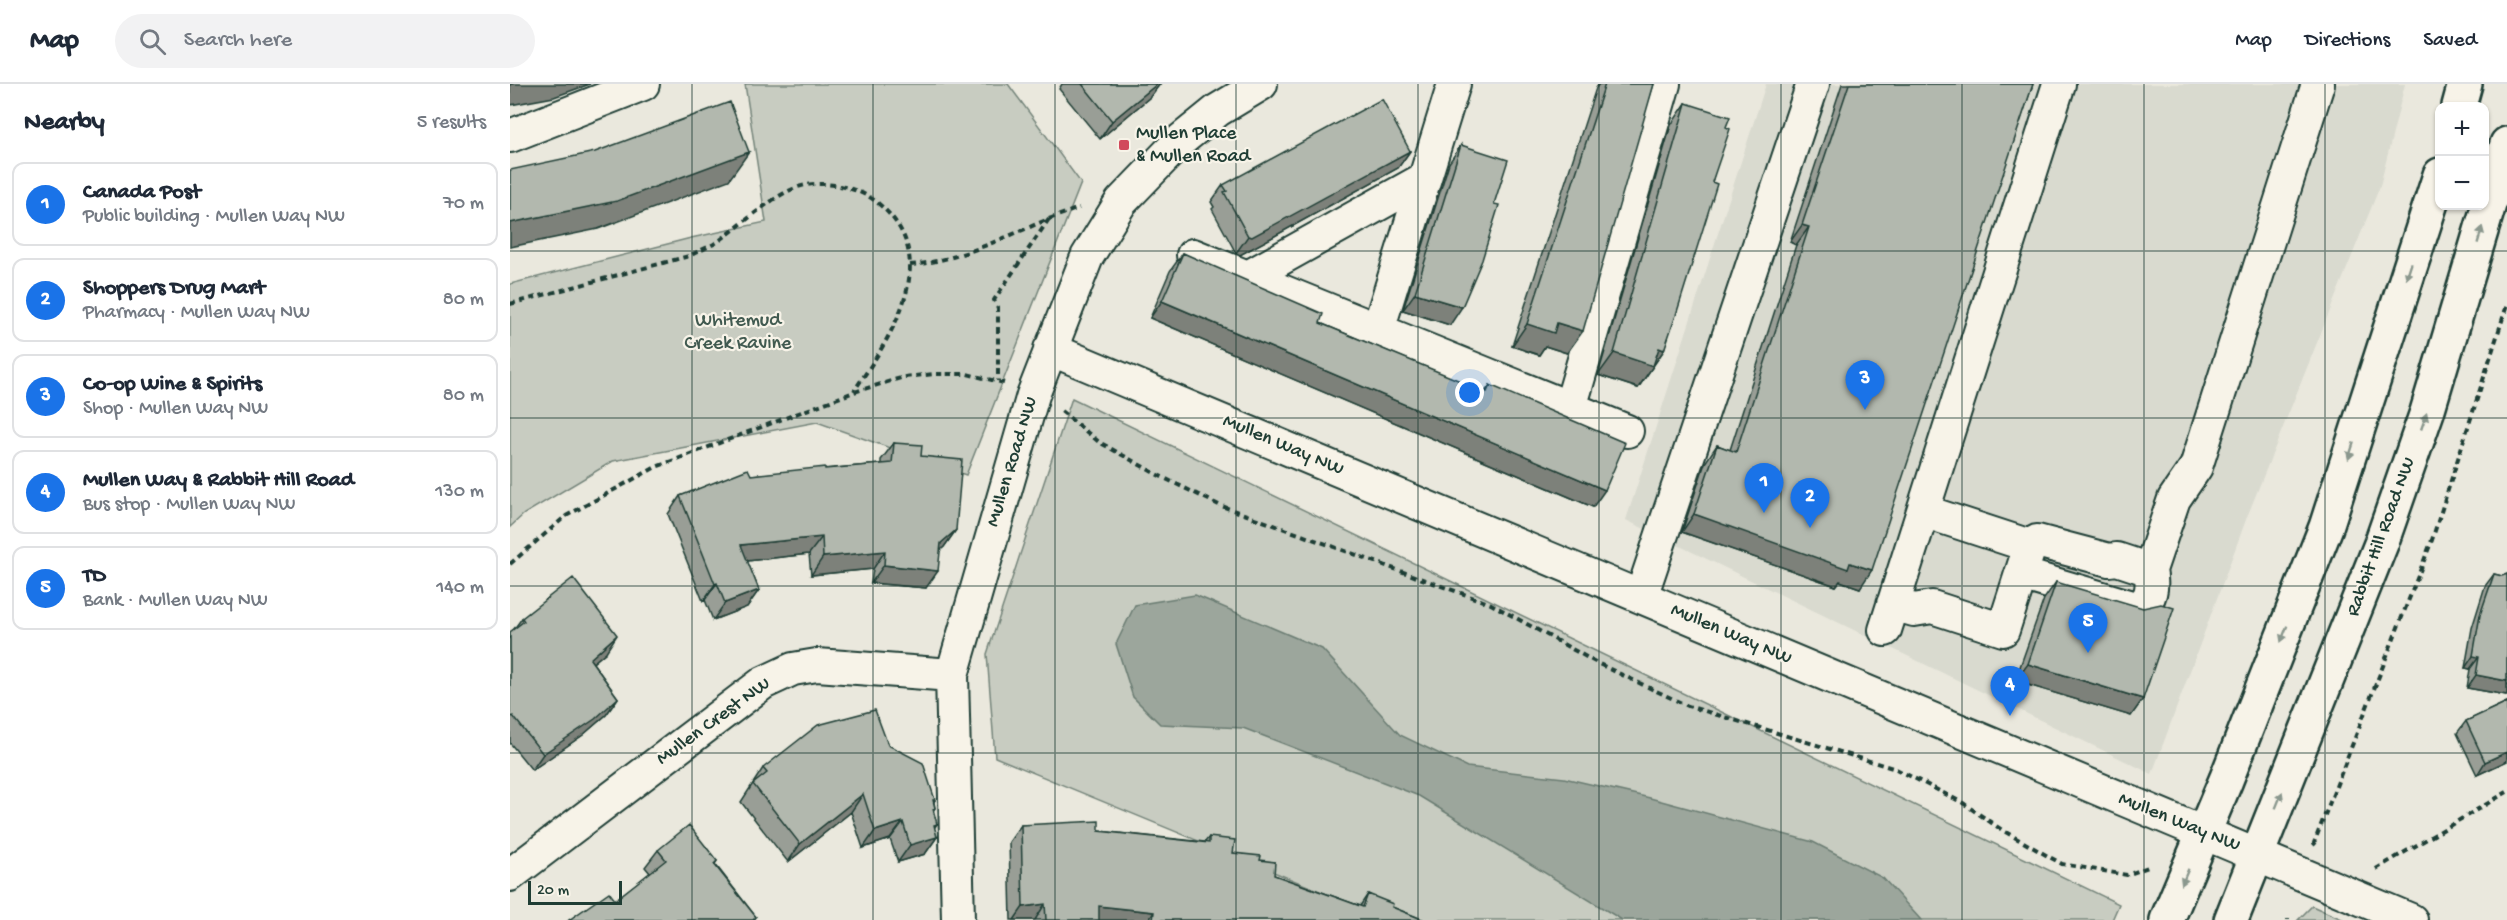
<!DOCTYPE html>
<html lang="en">
<head>
<meta charset="utf-8">
<style>
  :root { --surface:#fff; --page:#f2f2f3; --text:#1f2937; --muted:#747a83; --line:#e0e1e3; --accent:#1a73e8 }
  body { margin:0; font-family:"Gochi Hand",sans-serif; background:var(--page); color:var(--text) }
  .controls { position:absolute; right:18px; top:18px; display:grid; overflow:hidden; border-radius:12px; box-shadow:0 2px 4px #0004 }
  .controls button { width:54px; height:54px; display:grid; place-items:center; padding:0; border:0; border-bottom:2px solid var(--line); background:var(--surface); color:var(--text); font:30px sans-serif }
  .scale { position:absolute; left:18px; bottom:15px; width:94px; box-sizing:border-box; padding-left:6px; border:3px solid #1f3d34; border-top:0; font-size:16px; line-height:21px; white-space:nowrap; color:#1f3d34; -webkit-text-stroke:4px #f7f3e8; paint-order:stroke }
  .you { position:absolute; left:960px; top:309px; width:21px; height:21px; margin:-15px; border:4px solid #fff; border-radius:50%; background:#1a73e8; box-shadow:0 0 0 9px #1a73e833 }
  .badge { display:grid; place-items:center; width:39px; height:39px; border-radius:50%; background:var(--accent); color:#fff; font-size:20px; font-weight:700 }
  .pin { position:absolute; translate:-50% -50px; filter:drop-shadow(0 2px 3px #0008) }
  .pin::after { content:''; position:absolute; top:32px; width:21px; height:18px; background:inherit; clip-path:polygon(0 0,100% 0,50% 100%) }
  .list { margin:0; padding:0; list-style:none }
  h2 { display:flex; justify-content:space-between; align-items:center; height:78px; margin:0; padding:0 24px; font-size:26px }
  h2 small { font-size:20px; font-weight:400; color:var(--muted) }
  .list li { display:grid; grid-template-columns:39px 1fr auto; gap:18px; align-items:center; box-sizing:border-box; height:84px; margin:0 12px 12px; padding:0 12px; border:2px solid var(--line); border-radius:12px }
  .list b { display:block; font-size:22px; white-space:nowrap }
  .list p { margin:0; font-size:20px; white-space:nowrap; color:var(--muted) }
  .list em { font-size:20px; font-style:normal; color:var(--muted) }
  .icon { flex:none; width:33px; height:33px; fill:none; stroke:currentColor; stroke-width:2; stroke-linecap:round; stroke-linejoin:round }
  .map { position:relative; flex:none; width:1997px; height:836px; overflow:hidden }
  header { display:flex; align-items:center; gap:36px; box-sizing:border-box; height:84px; padding:0 30px; background:var(--surface); border-bottom:2px solid var(--line) }
  header strong { font-size:28px }
  nav { display:flex; gap:33px; margin-inline-start:auto; font-size:21px }
  .search { width:420px; height:54px; background:var(--page); display:flex; align-items:center; gap:15px; box-sizing:border-box; padding:0 21px; border-radius:33px; color:var(--muted); font-size:22px }
  main { display:flex }
  aside { flex:1; background:var(--surface) }
  .map>svg:first-child { display:block }
</style>
</head>
<body>
<header>
<strong>Map</strong>
<div class="search"><svg class="icon" aria-label="search" viewBox="0 0 24 24"><circle cx="10" cy="10" r="6"/><path d="M15 15l6 6"/></svg>Search here</div>
<nav><a>Map</a><a>Directions</a><a>Saved</a></nav>
</header>
<main>
<aside>
<h2>Nearby<small>5 results</small></h2>
<ul class="list">
<li><span class="badge">1</span><div><b>Canada Post</b><p>Public building · Mullen Way NW</p></div><em>70 m</em></li>
<li><span class="badge">2</span><div><b>Shoppers Drug Mart</b><p>Pharmacy · Mullen Way NW</p></div><em>80 m</em></li>
<li><span class="badge">3</span><div><b>Co-op Wine &amp; Spirits</b><p>Shop · Mullen Way NW</p></div><em>80 m</em></li>
<li><span class="badge">4</span><div><b>Mullen Way &amp; Rabbit Hill Road</b><p>Bus stop · Mullen Way NW</p></div><em>130 m</em></li>
<li><span class="badge">5</span><div><b>TD</b><p>Bank · Mullen Way NW</p></div><em>140 m</em></li>
</ul>
</aside>
<div class="map">
<svg width="1997" height="836" viewBox="0 0 1997 836">
  <rect width="100%" height="100%" fill="#eae8dd"/>
  <filter id="ink" filterUnits="userSpaceOnUse"><feTurbulence type="fractalNoise" baseFrequency=".0167" numOctaves="2"/><feDisplacementMap in="SourceGraphic" scale="12" xChannelSelector="R" yChannelSelector="G"/><feConvolveMatrix kernelMatrix="1 2 1 2 8 2 1 2 1" color-interpolation-filters="sRGB"/></filter>
  <g filter="url(#ink)">
    <path fill="#d9dacf" d="M1256,0H1895L1870,102L1737,433L1642,690L1116,436Z"/>
    <path fill="#c8ccc1" stroke="#74847a" stroke-width="1.5" d="M235,0H498L571,99L456,391L307,338L103,377L14,430L0,443V200L181,154L256,138Z
      M562,314L1609,820L1602,836H880L485,673L477,570Z
      M1802,822L1834,836H1788Z"/>
    <path fill="#9ca69c" stroke="#6a7c72" stroke-width="1.5" d="M685,511L812,565L890,651L957,683L1054,694L1140,714L1303,758L1373,794L1411,836H1112L909,712L733,644L650,640L623,613L606,560L625,521Z"/>
    <g fill="none" stroke-linecap="round" stroke-linejoin="round">
      <g stroke="#1f3d34" stroke-width="36">
        <path id="minor" d="M0,52L133,0
          M683,171L1117,347
          M738,193L914,95
          M868,246L944,0
          M540,265L1901,836
          M1060,324L1154,0
          M1413,427L1520,462
          M1511,490L1626,524C1643,517 1643,502 1640,486
          M1131,513L1303,0
          M1383,520L1404,526L1422,523L1493,546L1520,462L1527,457L1599,476L1607,475L1640,486L1664,415L1686,383L1808,0
          M1375,546L1549,0
          M0,791L253,599L283,585L307,581L442,591
          M448,836L442,591L523,311L577,173L611,118L671,56L708,26L751,0"/>
      </g>
      <g stroke="#1f3d34" stroke-width="38">
        <path id="major" d="M1949,22L1955,0
          M1657,836L1716,696L1816,443L1930,91
          M1721,836L1871,460L1917,328L1997,60"/>
      </g>
      <path stroke="#1f3d34" stroke-width="4" stroke-dasharray="6 4.5" stroke-linecap="butt" d="M539,135L569,124
        M400,181C449,177 494,153 539,135L484,216L488,224V297
        M0,220L179,172C187,168 196,164 204,160C230,144 266,106 296,101C319,97 351,104 369,120C435,176 380,253 344,307
        M551,327L589,358L648,391L709,421L981,520L1087,579L1178,622L1386,685L1453,719L1492,746L1552,780L1617,791L1638,783
        M0,480L56,432L146,383L344,308L394,293L425,290H457L494,299
        M1806,761L1804,759L1922,456L1997,221
        M1866,785L1997,708
        M1778,835V836"/>
      <use href="#minor" stroke="#f7f3e8" stroke-width="32"/>
      <use href="#major" stroke="#f7f3e8" stroke-width="33"/>
    </g>
    <path fill="#999e96" stroke="#1f3d34" stroke-width="1.5" d="M552,0H650L640,13L590,55L549,5Z
      M1089,0H1144L1057,269L1035,262L1029,271L1002,262L1086,4Z
      M1332,0H1523L1350,504L1330,497L1326,502L1172,448L1195,379L1207,361L1220,366L1286,161L1280,158Z
      M1176,19L1216,43L1202,98L1154,266L1128,304L1088,291L1161,41Z
      M951,61L940,241L893,226L939,79Z
      M900,67L888,84L730,171L726,169L702,125L704,123L701,118L713,101Z
      M673,169L810,239L975,308L980,301L1083,423L640,234L660,187Z
      M384,359L411,372L446,446L434,463L430,466L416,504L361,499L363,485L301,491L299,470L237,477L249,506L237,523L203,536L195,516L193,517L158,430L170,412L241,391L371,380V376Z
      M1984,490L1992,492L1997,490V611L1957,604L1960,585L1955,584L1962,544L1975,502Z
      M1546,498L1633,615L1621,632L1505,597L1534,515Z
      M12,534L96,568L83,579L108,614L96,631L73,651L22,686L0,659V548L4,545Z
      M1997,618V677L1967,691L1947,649L1956,637Z
      M378,661L425,716L424,718L425,724L423,727L424,744L427,753L415,770L388,778L380,755L353,764L341,728L278,778L231,718L253,684Z
      M511,741L589,747L695,758L699,753L723,769L750,776L764,791L850,822L858,810L882,823L914,836H501L499,758Z
      M148,766L207,777L205,780L246,833L244,836H59L105,816L140,789L135,783Z"/>
    <path fill="#7d817a" stroke="#1f3d34" stroke-width="1.5" d="M0,0H80L44,13L0,21Z
      M647,0H650L640,13L590,55L602,37Z
      M900,67L888,84L730,171L726,169L738,152Z
      M239,68L219,96L88,145L0,163V139Z
      M1292,141L1299,143L1286,161L1280,158Z
      M905,209L952,223L940,241L893,226Z
      M652,217L1095,406L1083,423L640,234Z
      M1047,239L1073,247L1057,269L1035,262L1029,271L1002,262L1017,240Z
      M1149,264L1154,266L1128,304L1088,291L1104,269Z
      M1184,430L1340,479L1362,486L1350,504L1330,497L1326,502L1172,448Z
      M446,446L434,463L419,477L431,459Z
      M312,453L299,470L219,479L231,461Z
      M375,467L363,485L301,491L313,473Z
      M374,481L428,487L416,504L361,499Z
      M207,499L195,516L193,517L205,500Z
      M249,506L237,523L203,536L215,519Z
      M107,551L96,568L68,591L80,575Z
      M1963,572L1969,573L1960,585L1955,584Z
      M1518,580L1633,615L1621,632L1505,597Z
      M1966,591L1997,597V611L1957,604Z
      M108,614L96,631L73,651L22,686L33,670Z
      M1997,668V677L1967,691L1975,678Z
      M353,710L341,728L278,778L290,760Z
      M393,738L380,755L353,764L365,747Z
      M427,740L416,756L427,753L415,770L388,778L400,761L424,741Z
      M535,820L525,836H504L513,823Z
      M589,822L644,828L639,836H579Z"/>
    <path fill="#b2b8ae" stroke="#1f3d34" stroke-width="1.5" d="M572,0H647L602,37Z
      M1095,0H1144L1073,247L1047,239L1044,249L1017,240Z
      M1339,0H1523L1362,486L1340,479L1338,485L1184,430L1207,361L1226,368L1299,143L1292,141Z
      M872,15L900,67L742,153L738,152L714,108L717,107L713,101Z
      M220,18L239,68L107,117L0,139V86L85,68Z
      M1176,19L1220,33L1216,43L1220,45L1202,98L1207,100L1166,231L1154,266L1149,264L1143,282L1104,269Z
      M951,61L998,76L984,120L989,121L972,176L952,223L905,209Z
      M673,169L813,230L810,239L977,308L980,301L1115,359L1095,406L652,217Z
      M384,359L412,361L411,372L452,376L446,446L431,459L428,487L374,481L375,467L313,473L312,453L231,461L249,506L215,519L207,499L205,500L170,412L238,385L241,391L315,383V385L382,379Z
      M1984,490L1992,492L1997,490V597L1966,591L1969,573L1963,572L1970,531Z
      M63,494L107,551L80,575L108,614L85,635L33,670L3,632L0,634V548L14,537L12,534Z
      M1546,498L1633,524L1651,520L1664,524L1633,615L1518,580Z
      M1997,618V668L1975,678L1956,637Z
      M365,626L378,661L413,679L425,716H423L425,724L423,725L427,740L424,741L427,753L400,761L393,738L365,747L353,710L290,760L243,700L257,689L253,684L308,641Z
      M589,737V747L699,759V753L725,756L723,769L751,772L750,776L765,778L764,791L853,823L858,810L883,820L882,823L914,836H643L644,828L589,822V836H536L535,820L513,823L511,741Z
      M179,741L207,777L204,780L246,833L243,836H59L99,808L105,816L156,776L148,766Z"/>
    <defs><path id="oneway-solid" d="M-6-.8H1V-3.2L6.5 0L1 3.2V.8H-6Z" transform="scale(1.5)"/></defs>
    <g fill="#8b988e">
      <use href="#oneway-solid" transform="translate(1970 151) rotate(-74)"/>
      <use href="#oneway-solid" transform="translate(1899 187) rotate(108)"/>
      <use href="#oneway-solid" transform="translate(1914 337) rotate(-71)"/>
      <use href="#oneway-solid" transform="translate(1841 367) rotate(108)"/>
      <use href="#oneway-solid" transform="translate(1774 550) rotate(111)"/>
      <use href="#oneway-solid" transform="translate(1769 716) rotate(-68)"/>
      <use href="#oneway-solid" transform="translate(1675 793) rotate(113)"/>
    </g>
  </g>
  <path fill="none" stroke="#1f3d34" stroke-width="1.5" stroke-opacity="0.55" d="M182,0V836M363,0V836M545,0V836M726,0V836M908,0V836M1089,0V836M1271,0V836M1452,0V836M1634,0V836M1815,0V836M0,167H1997M0,334H1997M0,502H1997M0,669H1997"/>
  <rect fill="#d1495b" stroke="#f7f3e8" stroke-width="2" x="608" y="55" width="12" height="12" rx="3"/>
  <g text-anchor="middle" dominant-baseline="central" stroke-width="4.5" stroke-linejoin="round" paint-order="stroke">
    <g font-size="20" fill="#1f3d34" stroke="#f7f3e8" text-anchor="start">
      <text x="626" y="50">Mullen Place<tspan x="626" dy="23">&amp; Mullen Road</tspan></text>
    </g>
    <g font-size="20" fill="#415a50" stroke="#f7f3e8">
      <text x="228" y="237">Whitemud<tspan x="228" dy="23">Creek Ravine</tspan></text>
    </g>
    <g font-size="20" fill="#1f3d34" stroke="#f7f3e8">
      <text transform="translate(773 362) rotate(23)">Mullen Way NW</text>
      <text transform="translate(503 378) rotate(-73)">Mullen Road NW</text>
      <text transform="translate(1872 453) rotate(-70)">Rabbit Hill Road NW</text>
      <text transform="translate(1221 551) rotate(23)">Mullen Way NW</text>
      <text transform="translate(204 638) rotate(-36)">Mullen Crest NW</text>
      <text transform="translate(1669 739) rotate(22)">Mullen Way NW</text>
    </g>
  </g>
</svg>
<div class="controls">
<button>+</button>
<button>−</button>
</div>
<div class="scale">20 m</div>
<div class="you"></div>
<div class="pin badge" style="left:1254px;top:429px">1</div>
<div class="pin badge" style="left:1300px;top:444px">2</div>
<div class="pin badge" style="left:1355px;top:326px">3</div>
<div class="pin badge" style="left:1500px;top:632px">4</div>
<div class="pin badge" style="left:1578px;top:569px">5</div>
</div>
</main>
</body>
</html>
